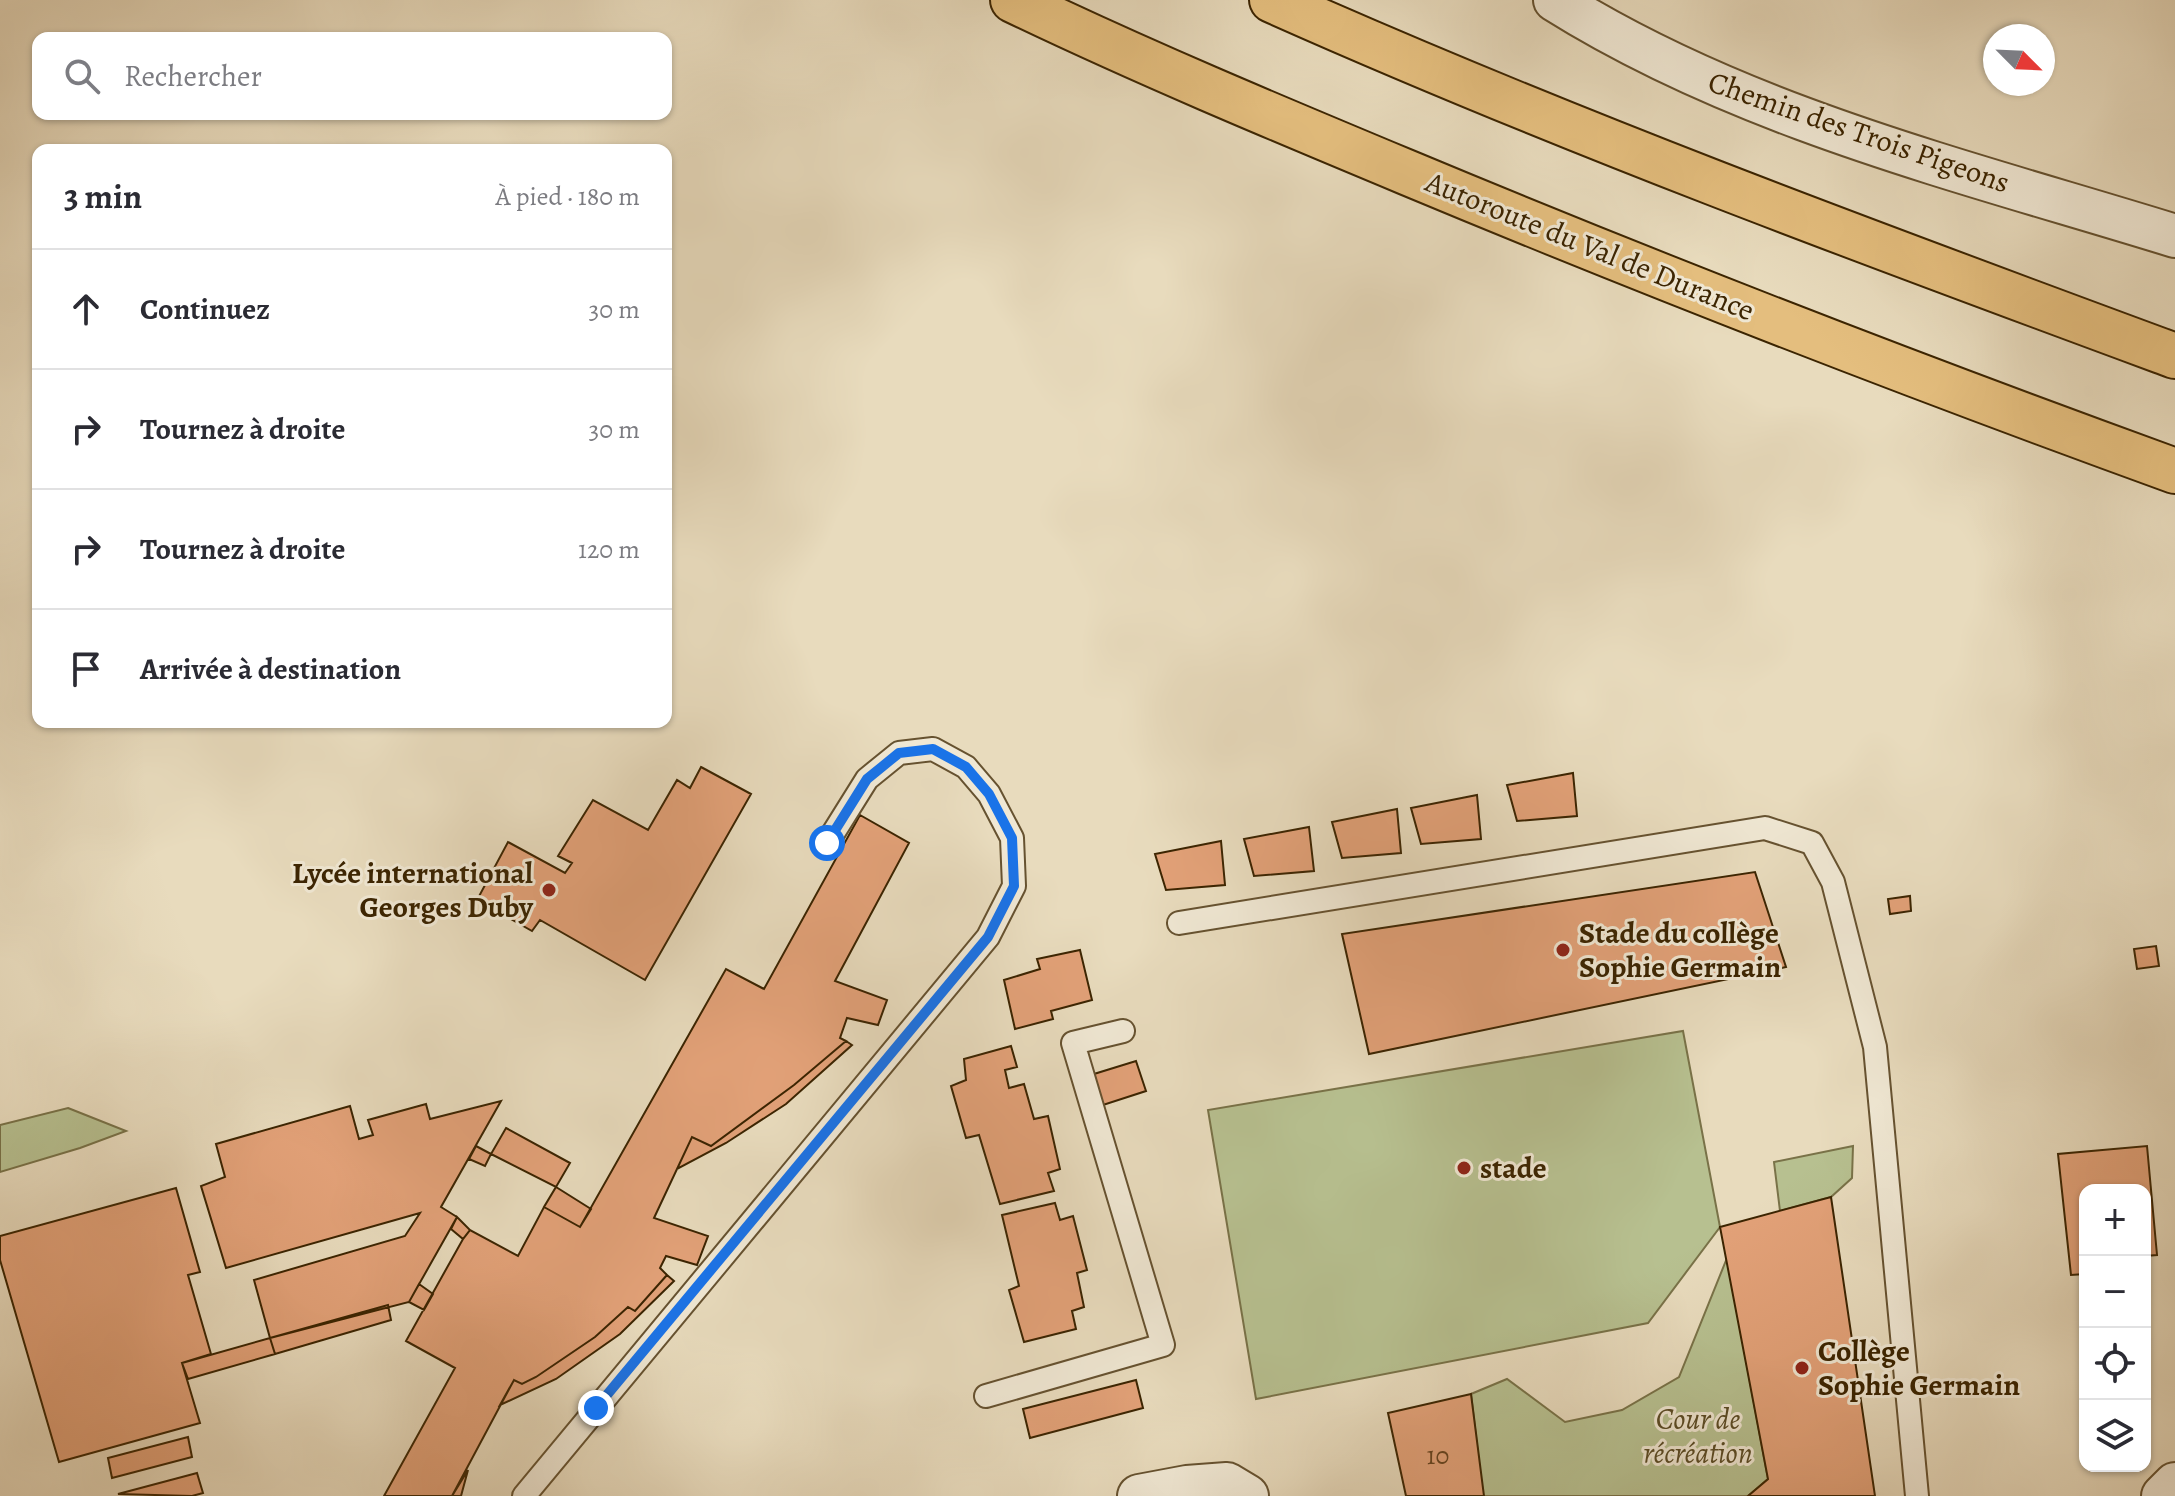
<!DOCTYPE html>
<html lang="fr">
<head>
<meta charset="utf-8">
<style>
  :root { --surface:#fff; --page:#f7f7f7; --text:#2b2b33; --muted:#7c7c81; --line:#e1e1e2 }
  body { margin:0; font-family:Alegreya,serif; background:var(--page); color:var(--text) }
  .controls { position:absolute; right:24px; bottom:24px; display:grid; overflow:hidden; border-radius:16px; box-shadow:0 2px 6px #0004 }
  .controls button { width:72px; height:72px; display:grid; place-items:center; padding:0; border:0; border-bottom:2px solid var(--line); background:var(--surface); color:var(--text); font:40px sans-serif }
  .compass { position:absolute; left:1983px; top:24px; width:72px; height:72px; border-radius:50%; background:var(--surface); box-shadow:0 2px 6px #0004; rotate:114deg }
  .stop { position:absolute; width:24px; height:24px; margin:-18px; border:6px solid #1a73e8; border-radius:50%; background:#fff }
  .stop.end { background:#1a73e8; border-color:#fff; box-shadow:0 2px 8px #0008 }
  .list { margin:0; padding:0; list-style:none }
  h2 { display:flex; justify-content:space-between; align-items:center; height:104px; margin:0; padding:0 32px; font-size:34px }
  h2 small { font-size:26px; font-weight:400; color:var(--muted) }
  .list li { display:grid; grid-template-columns:52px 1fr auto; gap:24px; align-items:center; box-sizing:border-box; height:120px; padding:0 32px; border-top:2px solid var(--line) }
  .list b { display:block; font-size:30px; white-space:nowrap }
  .list em { font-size:26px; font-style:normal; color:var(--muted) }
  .icon { flex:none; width:44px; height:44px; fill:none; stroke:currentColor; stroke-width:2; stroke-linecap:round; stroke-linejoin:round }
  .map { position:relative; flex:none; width:2175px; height:1496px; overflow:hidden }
  .search { position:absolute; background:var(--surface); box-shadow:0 2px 6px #0004; left:32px; top:32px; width:640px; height:88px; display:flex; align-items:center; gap:20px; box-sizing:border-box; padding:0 28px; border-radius:16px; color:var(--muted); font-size:30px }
  .panel { position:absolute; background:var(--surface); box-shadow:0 2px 6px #0004; left:32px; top:144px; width:640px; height:584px; border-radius:16px }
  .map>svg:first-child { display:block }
</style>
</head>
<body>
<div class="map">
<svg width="2175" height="1496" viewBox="0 0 2175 1496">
  <rect width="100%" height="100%" fill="#e8dbbd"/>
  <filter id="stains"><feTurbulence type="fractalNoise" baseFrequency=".0025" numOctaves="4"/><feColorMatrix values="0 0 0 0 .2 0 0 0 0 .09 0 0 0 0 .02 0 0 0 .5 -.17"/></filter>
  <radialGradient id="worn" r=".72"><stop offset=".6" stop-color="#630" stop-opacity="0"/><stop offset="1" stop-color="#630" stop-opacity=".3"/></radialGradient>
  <path fill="#b7c090" stroke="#797248" stroke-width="2" d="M1683,1031L1720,1227L1648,1323L1256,1399L1208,1110Z
    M68,1108L126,1131L80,1148L0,1172V1125Z
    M1853,1146L1852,1178L1831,1197L1780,1211L1774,1162Z
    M1727,1258L1768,1479L1748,1496H1483L1471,1394L1507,1379L1565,1422L1622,1410L1679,1377Z"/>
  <path fill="#e2a178" stroke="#3b2401" stroke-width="2" d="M701,767L751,794L645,980L540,920L532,931L477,900L508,842L565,873L572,863L558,856L593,800L648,830L677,780L690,788Z
    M1573,773L1577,816L1517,821L1507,785Z
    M1477,795L1481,839L1421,844L1411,808Z
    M1397,809L1401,853L1342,858L1332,822Z
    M860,815L909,843L835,981L887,1000L878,1025L847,1018L840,1038L846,1041L794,1085L711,1146L692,1137L654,1218L708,1236L697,1265L666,1256L660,1268L667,1275L635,1311L628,1307L595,1337L536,1377L522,1384L514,1380L452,1496H384L455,1368L406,1341L463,1239L470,1230L518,1256L544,1207L580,1227L726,969L764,989Z
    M1309,827L1314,871L1254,876L1244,839Z
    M1221,841L1225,885L1166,890L1155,854Z
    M1755,872L1786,967L1369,1054L1342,934Z
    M1910,896L1911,911L1890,914L1888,899Z
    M2156,946L2159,966L2137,969L2134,949Z
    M1080,950L1092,1000L1051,1011L1053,1019L1015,1029L1004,980L1040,969L1037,959Z
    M846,1041L852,1045L786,1104L726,1143L677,1169L692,1137L711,1146L794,1085Z
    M1011,1046L1017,1067L1005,1070L1009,1088L1024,1084L1034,1119L1048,1116L1060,1169L1048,1173L1054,1191L1000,1204L979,1135L966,1138L951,1086L966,1080L964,1059Z
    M1136,1061L1146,1091L1103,1105L1094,1074Z
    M501,1101L441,1207L457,1217L409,1302L270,1338L254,1280L405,1236L420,1213L226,1268L201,1186L225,1177L216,1144L350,1106L359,1139L373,1135L368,1120L426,1104L430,1119Z
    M506,1128L570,1163L556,1187L491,1154Z
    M476,1146L491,1154L485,1166L469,1159Z
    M2147,1146L2157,1255L2145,1256V1190H2085V1274L2071,1275L2058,1154Z
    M556,1187L591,1209L580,1227L544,1207Z
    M176,1188L200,1272L188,1275L211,1354L182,1363L200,1423L59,1462L0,1260V1236Z
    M1831,1197L1875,1496H1748L1768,1479L1720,1227Z
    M1055,1203L1060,1220L1073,1216L1087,1270L1077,1273L1084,1307L1072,1311L1076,1329L1024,1342L1009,1290L1019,1286L1002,1215Z
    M457,1217L470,1230L463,1239L451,1229Z
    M667,1275L674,1281L620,1334L556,1379L500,1405L514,1380L522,1384L536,1377L595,1337L628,1307L635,1311Z
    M419,1284L433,1294L424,1310L409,1302Z
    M388,1305L391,1320L275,1354L270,1338Z
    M270,1338L275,1354L188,1379L182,1363Z
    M1136,1380L1143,1408L1030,1438L1023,1409Z
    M1471,1394L1484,1496H1406L1388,1413Z
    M188,1437L192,1457L112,1478L108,1458Z
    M468,1470L461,1496H452Z
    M197,1473L203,1493L192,1496L118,1494Z"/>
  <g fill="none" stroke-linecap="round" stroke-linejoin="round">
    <g stroke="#665230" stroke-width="26">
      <path id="lane" d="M1179,923L1765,828L1812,843L1833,882L1875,1047L1917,1496
        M986,1396L1163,1345L1073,1043L1123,1031
        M524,1496L988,937L1014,886L1012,838L989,794L966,767L933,749L899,753L867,779L827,843"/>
    </g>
    <g stroke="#665230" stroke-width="46">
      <path id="street" d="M1555,0C1743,118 1965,171 2175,236
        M1139,1496L1187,1487L1227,1484L1247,1496
        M2163,1496L2175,1484"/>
    </g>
    <g stroke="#3b2401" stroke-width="48">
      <path id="highway" d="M1013,0C1142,62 1274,117 1406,172C1660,278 1916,377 2175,471
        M1272,0C1568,132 1872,244 2175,356"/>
    </g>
    <use href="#lane" stroke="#f0e8d4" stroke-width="22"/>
    <use href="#street" stroke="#f0e8d4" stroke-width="42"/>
    <use href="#highway" stroke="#e4be7e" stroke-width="44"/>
  </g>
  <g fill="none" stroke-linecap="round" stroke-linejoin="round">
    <path stroke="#1a73e8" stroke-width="10" d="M596,1408L988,937L1014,886L1012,838L989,794L966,767L933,749L899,753L867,779L827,843"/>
  </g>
  <g fill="#8f2418" stroke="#f0e8d4" stroke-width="3">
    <circle cx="549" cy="890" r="8"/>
    <circle cx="1563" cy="950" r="8"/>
    <circle cx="1464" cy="1168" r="8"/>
    <circle cx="1802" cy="1368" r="8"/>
  </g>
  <g text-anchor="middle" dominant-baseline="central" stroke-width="6" stroke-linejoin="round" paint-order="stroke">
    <g font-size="26" fill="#65431f">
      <text x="1438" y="1455">10</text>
    </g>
    <g font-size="30" fill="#3b2401" stroke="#f0e8d4">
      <text transform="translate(1859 132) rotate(19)">Chemin des Trois Pigeons</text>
      <text transform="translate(1590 246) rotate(22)">Autoroute du Val de Durance</text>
    </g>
    <g font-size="30" font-weight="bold" fill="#3b2401" stroke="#f0e8d4" text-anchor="start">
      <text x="533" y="873" text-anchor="end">Lycée international<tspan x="533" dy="34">Georges Duby</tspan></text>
      <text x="1579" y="933">Stade du collège<tspan x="1579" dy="34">Sophie Germain</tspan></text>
      <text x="1480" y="1168">stade</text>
      <text x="1818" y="1351">Collège<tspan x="1818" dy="34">Sophie Germain</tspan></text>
    </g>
    <g font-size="30" font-style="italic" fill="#5a4b25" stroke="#f0e8d4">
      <text x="1698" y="1419">Cour de<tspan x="1698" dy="34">récréation</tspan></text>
    </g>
  </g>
  <rect width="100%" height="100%" filter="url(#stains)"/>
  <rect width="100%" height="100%" fill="url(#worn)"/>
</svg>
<div class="controls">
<button>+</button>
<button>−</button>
<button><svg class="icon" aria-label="locate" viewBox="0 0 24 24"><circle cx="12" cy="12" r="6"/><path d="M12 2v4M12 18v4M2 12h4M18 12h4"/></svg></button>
<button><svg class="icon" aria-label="layers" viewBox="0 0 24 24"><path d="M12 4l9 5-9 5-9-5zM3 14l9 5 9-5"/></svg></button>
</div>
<svg class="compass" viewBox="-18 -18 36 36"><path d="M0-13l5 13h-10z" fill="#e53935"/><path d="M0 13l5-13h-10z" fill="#7c7c81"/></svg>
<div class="stop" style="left:827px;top:843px"></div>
<div class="stop end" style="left:596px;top:1408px"></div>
<div class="search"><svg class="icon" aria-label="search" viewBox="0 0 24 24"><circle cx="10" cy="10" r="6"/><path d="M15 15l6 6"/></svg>Rechercher</div>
<section class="panel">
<h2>3 min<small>À pied · 180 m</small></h2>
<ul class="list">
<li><svg class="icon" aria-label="ahead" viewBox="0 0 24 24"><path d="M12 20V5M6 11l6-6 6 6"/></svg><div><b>Continuez</b></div><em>30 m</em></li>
<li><svg class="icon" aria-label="right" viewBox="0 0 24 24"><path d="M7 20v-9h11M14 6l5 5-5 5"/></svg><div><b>Tournez à droite</b></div><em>30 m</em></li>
<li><svg class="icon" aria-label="right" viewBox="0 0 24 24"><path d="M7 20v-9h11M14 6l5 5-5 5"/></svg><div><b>Tournez à droite</b></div><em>120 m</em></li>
<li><svg class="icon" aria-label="arrive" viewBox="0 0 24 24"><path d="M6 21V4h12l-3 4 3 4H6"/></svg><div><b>Arrivée à destination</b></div></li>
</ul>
</section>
</div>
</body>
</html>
